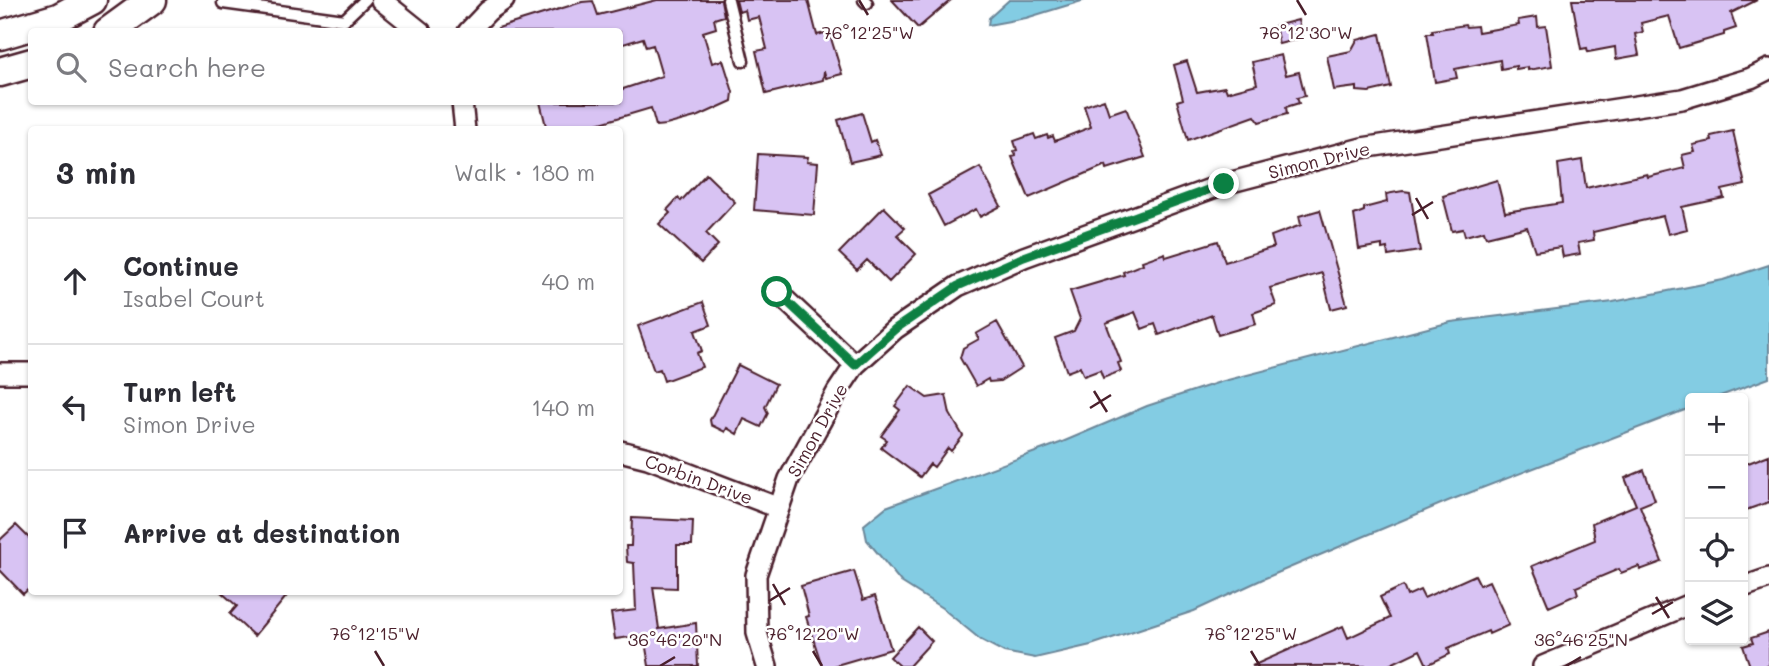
<!DOCTYPE html>
<html lang="en">
<head>
<meta charset="utf-8">
<style>
  :root { --surface:#fff; --page:#f7f7f7; --text:#2b2b33; --muted:#7c7c81; --line:#e1e1e2 }
  body { margin:0; font-family:Mali,sans-serif; background:var(--page); color:var(--text) }
  .controls { position:absolute; right:21px; bottom:21px; display:grid; overflow:hidden; border-radius:7px; box-shadow:0 2px 5px #0004 }
  .controls button { width:63px; height:63px; display:grid; place-items:center; padding:0; border:0; border-bottom:2px solid var(--line); background:var(--surface); color:var(--text); font:35px sans-serif }
  .stop { position:absolute; width:21px; height:21px; margin:-16px; border:5px solid #0b8043; border-radius:50%; background:#fff }
  .stop.end { background:#0b8043; border-color:#fff; box-shadow:0 2px 7px #0008 }
  .list { margin:0; padding:0; list-style:none }
  h2 { display:flex; justify-content:space-between; align-items:center; height:91px; margin:0; padding:0 28px; font-size:30px }
  h2 small { font-size:23px; font-weight:400; color:var(--muted) }
  .list li { display:grid; grid-template-columns:46px 1fr auto; gap:21px; align-items:center; box-sizing:border-box; height:126px; padding:0 28px; border-top:2px solid var(--line) }
  .list b { display:block; font-size:26px; white-space:nowrap }
  .list p { margin:0; font-size:23px; white-space:nowrap; color:var(--muted) }
  .list em { font-size:23px; font-style:normal; color:var(--muted) }
  .icon { flex:none; width:38px; height:38px; fill:none; stroke:currentColor; stroke-width:2; stroke-linecap:round; stroke-linejoin:round }
  .map { position:relative; flex:none; width:1769px; height:666px; overflow:hidden }
  .search { position:absolute; background:var(--surface); box-shadow:0 2px 5px #0004; left:28px; top:28px; width:595px; height:77px; display:flex; align-items:center; gap:18px; box-sizing:border-box; padding:0 24px; border-radius:7px; color:var(--muted); font-size:26px }
  .panel { position:absolute; background:var(--surface); box-shadow:0 2px 5px #0004; left:28px; top:126px; width:595px; height:469px; border-radius:7px }
  .map>svg:first-child { display:block }
</style>
</head>
<body>
<div class="map">
<svg width="1769" height="666" viewBox="0 0 1769 666">
  <rect width="100%" height="100%" fill="#fff"/>
  <filter id="ink" filterUnits="userSpaceOnUse"><feTurbulence type="fractalNoise" baseFrequency=".0143" numOctaves="2"/><feDisplacementMap in="SourceGraphic" scale="14" xChannelSelector="R" yChannelSelector="G"/><feConvolveMatrix kernelMatrix="1 2 1 2 8 2 1 2 1" color-interpolation-filters="sRGB"/></filter>
  <g filter="url(#ink)">
    <path fill="#83cce3" stroke="#6c8799" stroke-width="2" d="M1009,0H1085L1026,18L988,25L989,18Z
      M1769,265V378L1715,398H1690V408L1448,501L1263,579L1194,611L1091,645L1035,658L1004,652L981,640L942,608L901,582L867,540L864,525L886,507L1060,443L1147,406L1220,382L1451,322L1613,302L1723,280Z"/>
    <path fill="#d8c3f3" stroke="#4a1f2b" stroke-width="2" d="M657,0H721L724,16L714,19L716,28L703,32L712,63L723,60L733,92L732,101L699,116L666,125L656,126L651,108L577,130H547L540,102H620V90L662,76L653,45L646,47L643,38L620,45V32H499L498,28L582,2L593,1L598,15Z
      M736,0H808L817,35L829,32L842,74L826,78L824,71L823,80L766,94L756,51L767,49L759,17L747,20L745,10L739,12Z
      M892,0H951L918,28Z
      M1572,0H1757L1731,13L1736,28L1724,32V35L1679,48L1669,16L1641,23L1643,32L1635,34L1639,55L1616,59L1615,47L1588,52L1587,48L1581,49Z
      M1537,17L1538,27L1546,26L1552,66L1528,70V67L1516,69V66L1501,69L1500,60L1455,69L1457,78L1435,82L1427,33H1433L1432,30L1465,25L1466,27L1477,26L1478,32L1519,25L1518,20Z
      M1298,20L1302,38L1279,44L1275,26Z
      M1380,34L1391,87L1369,92L1357,91V87L1334,90L1327,56L1351,51L1357,40Z
      M1281,55L1286,75L1299,72L1305,96L1297,98L1299,103L1286,107L1287,114L1259,122L1255,116L1188,140L1177,101L1183,99L1174,65L1187,61L1197,92L1225,87L1227,92L1257,84L1252,62Z
      M1104,99L1109,114L1126,108L1145,157L1107,169L1106,165L1029,198L1012,157L1016,156L1014,151L1017,150L1014,141L1034,134L1036,139L1047,135L1048,138L1053,136L1055,141L1091,127L1084,106Z
      M862,113L871,142L875,140L881,155L850,162L838,120Z
      M1733,131L1745,185L1722,190L1724,198L1682,207L1687,229L1668,234L1663,216L1593,232L1594,240L1578,243L1580,254L1563,257L1561,247L1535,251L1527,227L1486,237L1484,231L1465,236L1463,229L1452,231L1443,196L1497,180L1505,212L1562,203L1558,164L1582,160L1586,188L1647,174L1648,177L1685,168L1682,155L1695,152L1693,145L1712,141L1711,136Z
      M758,154L808,157L807,162L818,163L814,215L754,210Z
      M980,167L1001,206L980,217L976,209L944,226L928,195Z
      M706,174L735,202L706,233L718,245L701,263L659,224L670,213L667,210L678,198L681,201Z
      M1403,191L1410,192L1420,251L1388,256L1387,248L1382,249V245L1359,249L1354,215L1364,211V208L1387,202L1386,194Z
      M884,207L905,228L897,235L916,254L889,282L867,260L857,270L839,253Z
      M1320,210L1347,305L1331,309L1322,273L1270,288L1276,305L1253,313L1256,324L1218,335L1212,315L1159,335L1155,324L1142,329L1135,312L1106,323L1121,362L1118,363L1121,371L1103,378L1100,370L1084,376L1080,367L1067,372L1055,338L1074,331L1080,319L1070,291L1124,275L1123,272L1143,264L1142,261L1165,253L1166,257L1218,241L1225,262L1274,247L1271,236L1301,225L1299,216Z
      M703,302L711,325L695,331L702,351L697,353L702,367L664,381L660,369L654,371L638,326Z
      M997,322L1022,367L1000,381L989,382L988,379L976,386L960,358L963,348L979,339L976,334Z
      M738,365L776,384L765,407L768,413L761,427L744,419L737,434L727,428L725,432L711,425L710,420Z
      M910,386L927,398L946,395L950,414L963,436L951,451L948,448L934,467L930,464L920,477L881,448L887,440L881,436L900,410L895,406Z
      M1769,455V502L1743,511V465Z
      M1644,470L1655,500L1640,506L1662,562L1640,570L1639,566L1621,573L1619,569L1576,587L1578,594L1549,607L1532,566L1595,540L1592,523L1636,505L1625,478Z
      M632,518L693,521L692,545H677V588L653,587L659,629L696,623L698,666H649L644,635L615,639L611,613L636,610L634,563L627,562L626,546H631Z
      M16,525L32,541V586L23,594L0,570V540Z
      M854,571L863,600L875,596L891,649L833,666H822L806,617L809,616L801,586Z
      M1475,575L1480,585L1489,581L1509,625L1489,634L1488,631L1448,648L1450,654L1427,665L1420,650L1387,666H1252L1343,626L1348,638L1390,618L1380,597L1403,586L1407,596L1420,590L1424,598Z
      M221,592H290L254,636L230,614L237,606Z
      M918,627L932,641L909,666H900L890,657Z
      M1769,632V666H1750L1743,646L1753,643L1751,638Z"/>
    <g fill="none" stroke-linecap="round" stroke-linejoin="round">
      <g stroke="#4a1f2b" stroke-width="15">
        <path id="lane" d="M728,0L743,61
          M864,0L867,3
          M223,3L344,20L365,0"/>
      </g>
      <g stroke="#4a1f2b" stroke-width="24">
        <path id="street" d="M381,0L421,32
          M468,32L488,11L504,0
          M462,102L465,130
          M777,292L855,365
          M0,373H32
          M620,451L648,458L779,508
          M1743,587L1769,578
          M767,666L757,633L756,575L789,479L837,392L855,365L895,329L958,286L1024,257L1224,184L1362,148L1682,99L1751,78L1769,69
          M1543,666L1690,604"/>
      </g>
      <g stroke="#4a1f2b" stroke-width="33">
        <path id="secondary" d="M108,32L152,0
          M0,35L58,18L92,0
          M0,72L32,63"/>
      </g>
      <use href="#lane" stroke="#fff" stroke-width="10"/>
      <use href="#street" stroke="#fff" stroke-width="19"/>
      <use href="#secondary" stroke="#fff" stroke-width="28"/>
    </g>
  </g>
  <g fill="none" stroke-linecap="round" stroke-linejoin="round" filter="url(#ink)">
    <path stroke="#0b8043" stroke-width="9" d="M777,292L855,365L895,329L958,286L1024,257L1224,184"/>
  </g>
  <path fill="none" stroke="#4a1f2b" stroke-width="2.5" d="M859,0L868,15M1297,0L1306,15M1416,198L1428,219M1412,215L1433,202M1094,391L1107,412M1090,408L1111,395M773,584L785,605M1656,597L1669,618M769,601L790,588M1652,614L1673,602M375,651L384,666M813,651L822,666M1251,651L1260,666M660,666L675,657M1566,666L1581,657"/>
  <g text-anchor="middle" dominant-baseline="central" stroke-width="5" stroke-linejoin="round" paint-order="stroke">
    <g font-size="18" fill="#4a1f2b" stroke="#fff">
      <text transform="translate(1319 160) rotate(-14)">Simon Drive</text>
      <text transform="translate(817 430) rotate(-61)">Simon Drive</text>
      <text transform="translate(699 479) rotate(20)">Corbin Drive</text>
    </g>
  </g>
  <g font-size="18" text-anchor="middle" fill="#4a1f2b" stroke="#fff" stroke-width="5" stroke-linejoin="round" paint-order="stroke">
    <text x="868" y="39">76°12'25"W</text>
    <text x="1306" y="39">76°12'30"W</text>
    <text x="375" y="640">76°12'15"W</text>
    <text x="813" y="640">76°12'20"W</text>
    <text x="1251" y="640">76°12'25"W</text>
    <text x="675" y="646">36°46'20"N</text>
    <text x="1581" y="646">36°46'25"N</text>
  </g>
</svg>
<div class="controls">
<button>+</button>
<button>−</button>
<button><svg class="icon" aria-label="locate" viewBox="0 0 24 24"><circle cx="12" cy="12" r="6"/><path d="M12 2v4M12 18v4M2 12h4M18 12h4"/></svg></button>
<button><svg class="icon" aria-label="layers" viewBox="0 0 24 24"><path d="M12 4l9 5-9 5-9-5zM3 14l9 5 9-5"/></svg></button>
</div>
<div class="stop" style="left:777px;top:292px"></div>
<div class="stop end" style="left:1224px;top:184px"></div>
<div class="search"><svg class="icon" aria-label="search" viewBox="0 0 24 24"><circle cx="10" cy="10" r="6"/><path d="M15 15l6 6"/></svg>Search here</div>
<section class="panel">
<h2>3 min<small>Walk · 180 m</small></h2>
<ul class="list">
<li><svg class="icon" aria-label="ahead" viewBox="0 0 24 24"><path d="M12 20V5M6 11l6-6 6 6"/></svg><div><b>Continue</b><p>Isabel Court</p></div><em>40 m</em></li>
<li><svg class="icon" aria-label="left" viewBox="0 0 24 24"><path d="M17 20v-9H6M10 6l-5 5 5 5"/></svg><div><b>Turn left</b><p>Simon Drive</p></div><em>140 m</em></li>
<li><svg class="icon" aria-label="arrive" viewBox="0 0 24 24"><path d="M6 21V4h12l-3 4 3 4H6"/></svg><div><b>Arrive at destination</b></div></li>
</ul>
</section>
</div>
</body>
</html>
